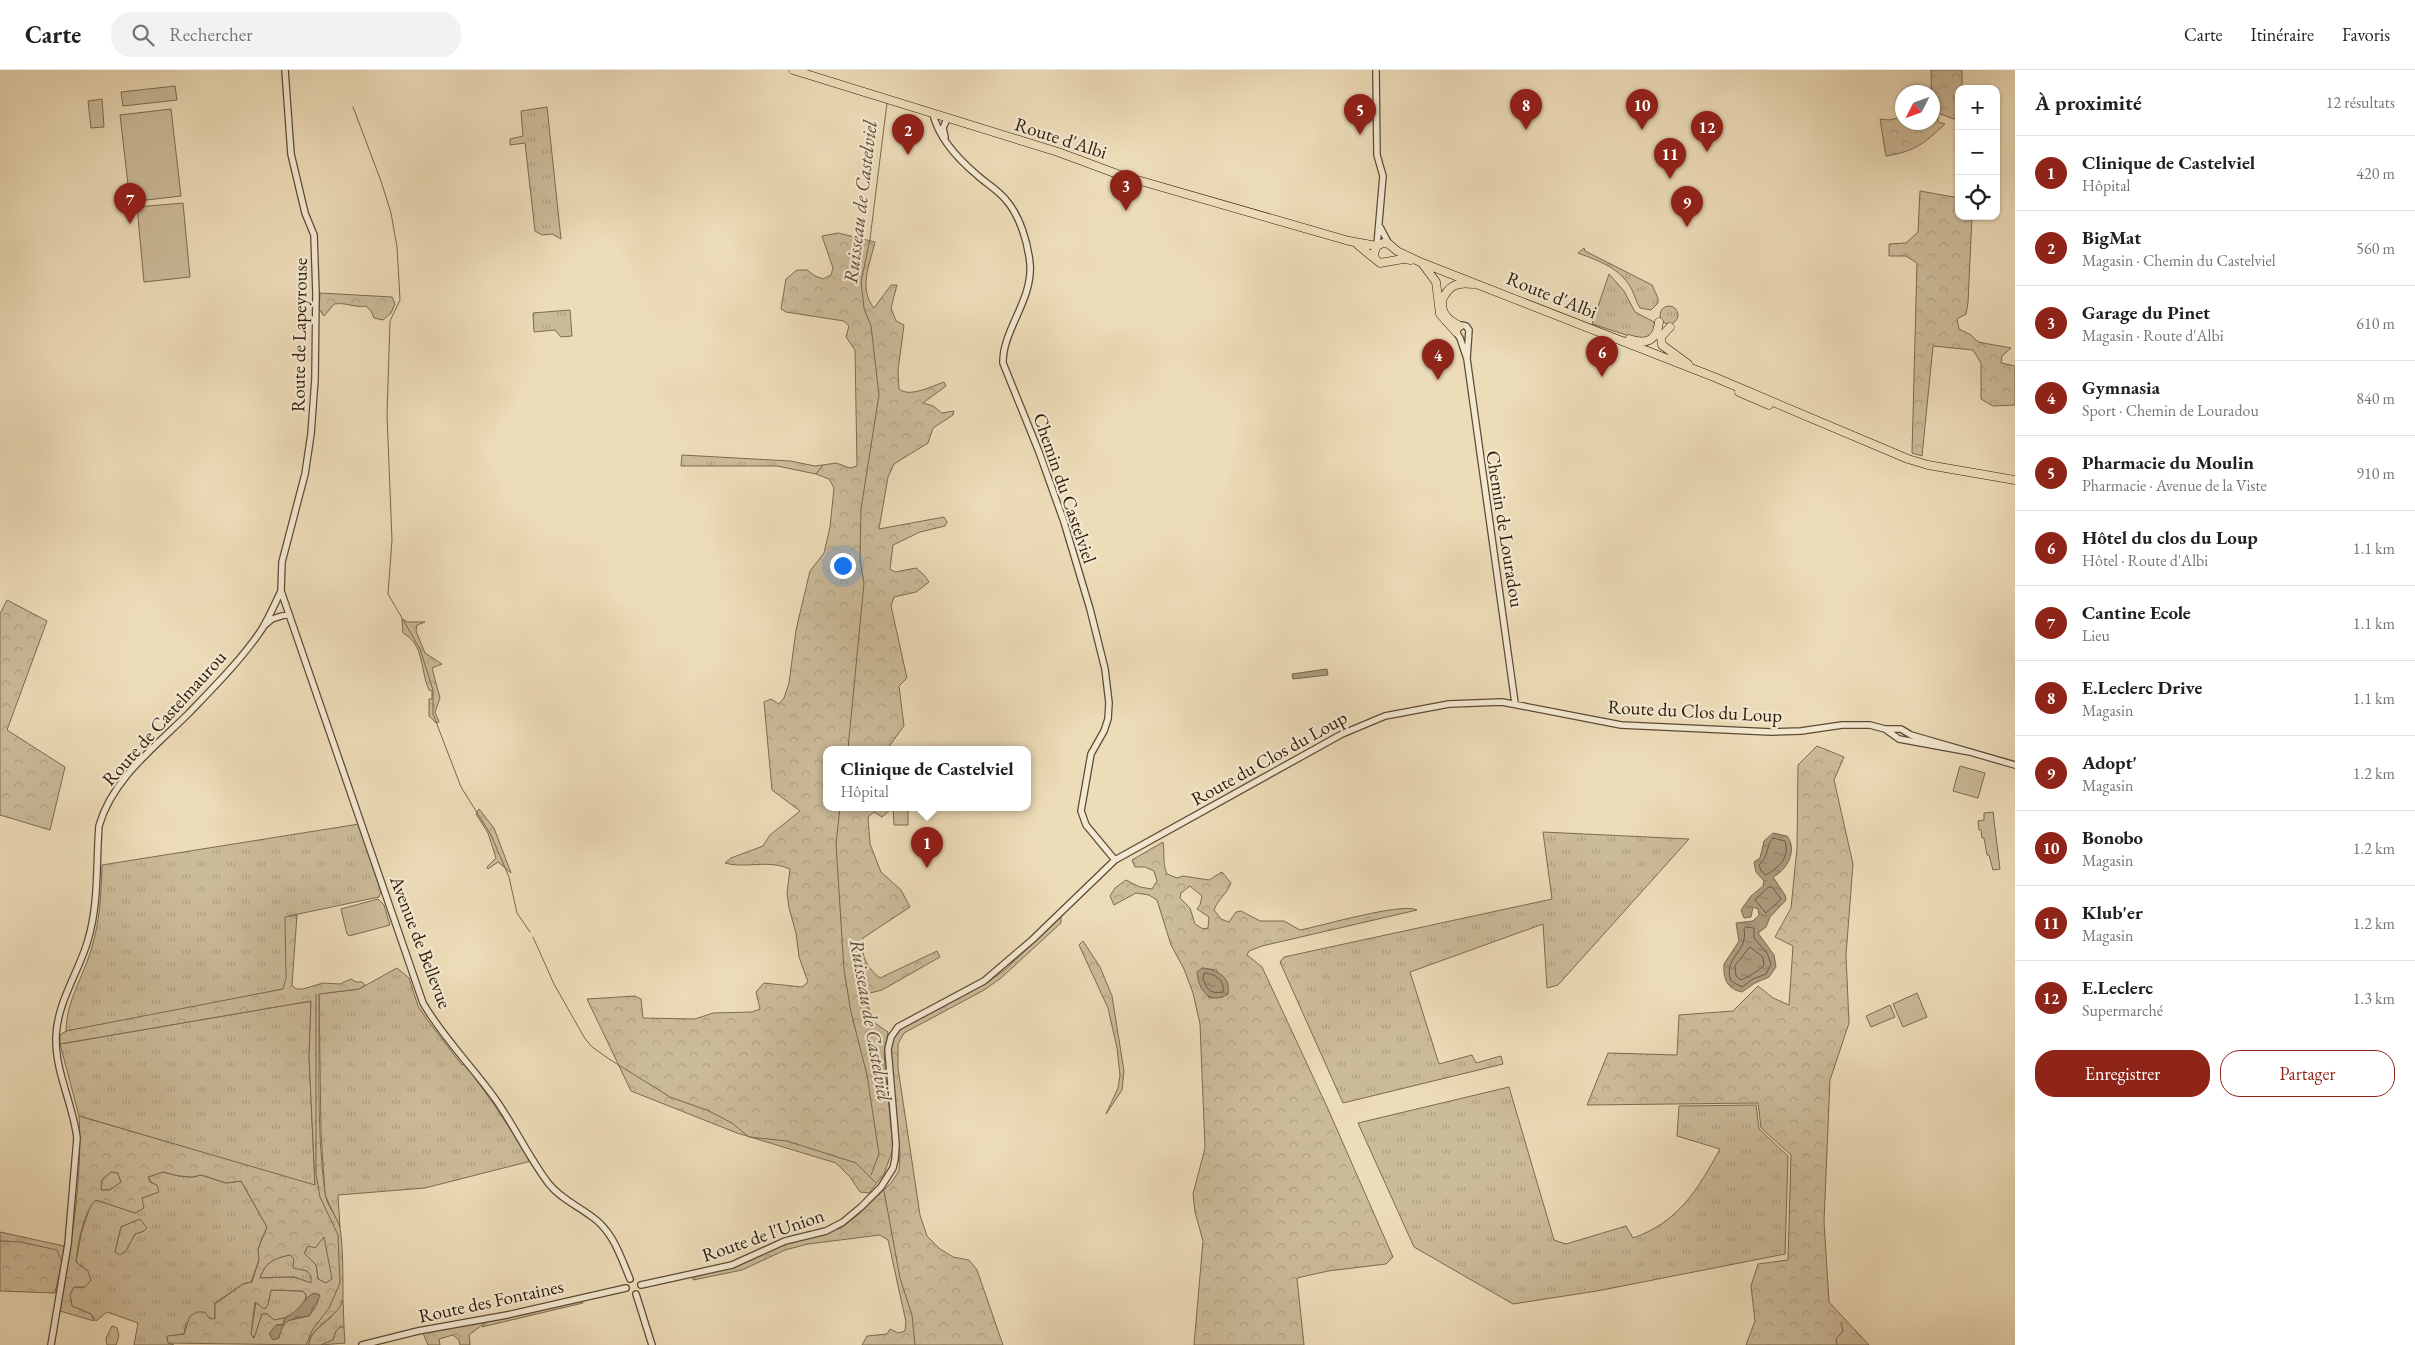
<!DOCTYPE html>
<html lang="fr">
<head>
<meta charset="utf-8">
<style>
  :root { --surface:#fff; --page:#f2f2f2; --text:#202124; --muted:#757577; --line:#e0e0e0; --accent:#8f2418 }
  body { margin:0; font-family:"EB Garamond",serif; background:var(--page); color:var(--text) }
  .controls { position:absolute; right:15px; top:15px; display:grid; overflow:hidden; border-radius:10px; box-shadow:0 1px 4px #0004 }
  .controls button { width:45px; height:45px; display:grid; place-items:center; padding:0; border:0; border-bottom:1px solid var(--line); background:var(--surface); color:var(--text); font:25px sans-serif }
  .compass { position:absolute; left:1895px; top:15px; width:45px; height:45px; border-radius:50%; background:var(--surface); box-shadow:0 1px 4px #0004; rotate:228deg }
  .you { position:absolute; left:842px; top:495px; width:18px; height:18px; margin:-12px; border:4px solid #fff; border-radius:50%; background:#1a73e8; box-shadow:0 0 0 8px #1a73e833 }
  .badge { display:grid; place-items:center; width:32px; height:32px; border-radius:50%; background:var(--accent); color:#fff; font-size:16px; font-weight:700 }
  .pin { position:absolute; translate:-50% -41px; filter:drop-shadow(0 1px 2px #0008) }
  .pin::after { content:''; position:absolute; top:26px; width:18px; height:15px; background:inherit; clip-path:polygon(0 0,100% 0,50% 100%) }
  .popup { position:absolute; left:823px; top:676px; width:208px; height:65px; box-sizing:border-box; display:grid; place-content:center; border-radius:10px; background:var(--surface); filter:drop-shadow(0 1px 4px #0005); font-size:16px; white-space:nowrap; color:var(--muted) }
  .popup b { font-size:19px; color:var(--text) }
  .popup::after { content:''; position:absolute; left:50%; top:100%; margin-left:-10px; border:10px solid transparent; border-top-color:var(--surface) }
  .list { margin:0; padding:0; list-style:none }
  h2 { display:flex; justify-content:space-between; align-items:center; height:65px; margin:0; padding:0 20px; font-size:21px }
  h2 small { font-size:16px; font-weight:400; color:var(--muted) }
  .list li { display:grid; grid-template-columns:32px 1fr auto; gap:15px; align-items:center; box-sizing:border-box; height:75px; padding:0 20px; border-top:1px solid var(--line) }
  .list b { display:block; font-size:19px; white-space:nowrap }
  .list p { margin:0; font-size:16px; white-space:nowrap; color:var(--muted) }
  .list em { font-size:16px; font-style:normal; color:var(--muted) }
  .actions { display:flex; gap:10px; padding:15px 20px }
  .actions a { flex:1; padding:11px 0; border:1px solid var(--accent); border-radius:20px; text-align:center; font-size:18px; color:var(--accent) }
  .actions .main { background:var(--accent); color:#fff }
  .icon { flex:none; width:28px; height:28px; fill:none; stroke:currentColor; stroke-width:2; stroke-linecap:round; stroke-linejoin:round }
  .map { position:relative; flex:none; width:2015px; height:1275px; overflow:hidden }
  header { display:flex; align-items:center; gap:30px; box-sizing:border-box; height:70px; padding:0 25px; background:var(--surface); border-bottom:1px solid var(--line) }
  header strong { font-size:24px }
  nav { display:flex; gap:28px; margin-inline-start:auto; font-size:18px }
  .search { width:350px; height:45px; background:var(--page); display:flex; align-items:center; gap:12px; box-sizing:border-box; padding:0 18px; border-radius:20px; color:var(--muted); font-size:19px }
  main { display:flex }
  aside { flex:1; background:var(--surface) }
  .map>svg:first-child { display:block }
</style>
</head>
<body>
<header>
<strong>Carte</strong>
<div class="search"><svg class="icon" aria-label="search" viewBox="0 0 24 24"><circle cx="10" cy="10" r="6"/><path d="M15 15l6 6"/></svg>Rechercher</div>
<nav><a>Carte</a><a>Itinéraire</a><a>Favoris</a></nav>
</header>
<main>
<div class="map">
<svg width="2015" height="1275" viewBox="0 0 2015 1275">
  <defs>
    <pattern id="grass-tufts" width="24" height="20" patternUnits="userSpaceOnUse" patternTransform="scale(1.25)"><rect width="24" height="20" fill="#ccbb9a"/><path d="M3 7l-1-3M5 7V3M7 7l1-3M15 17l-1-3M17 17v-4M19 17l1-3" fill="none" stroke="#afa083"/></pattern>
    <pattern id="forest-crowns" width="20" height="18" patternUnits="userSpaceOnUse" patternTransform="scale(1.25)"><rect width="20" height="18" fill="#ccbb9a"/><path d="M2 6a3 3 0 1 1 6 0M12 15a3 3 0 1 1 6 0" fill="none" stroke="#afa083"/></pattern>
    <pattern id="water-ripples" width="26" height="14" patternUnits="userSpaceOnUse" patternTransform="scale(1.25)"><rect width="26" height="14" fill="#ab9a7c"/><path d="M2 4q2-2 4 0t4 0M15 11q2-2 4 0t4 0" fill="none" stroke="#8b7d64"/></pattern>
  </defs>
  <rect width="100%" height="100%" fill="#eddcb8"/>
  <filter id="stains"><feTurbulence type="fractalNoise" baseFrequency=".004" numOctaves="4"/><feColorMatrix values="0 0 0 0 .2 0 0 0 0 .09 0 0 0 0 .02 0 0 0 .5 -.17"/></filter>
  <radialGradient id="worn" r=".72"><stop offset=".6" stop-color="#630" stop-opacity="0"/><stop offset="1" stop-color="#630" stop-opacity=".3"/></radialGradient>
  <path fill="url(#grass-tufts)" stroke="#7c6a51" fill-rule="evenodd" d="M547,37L561,169L552,164L542,165L535,161L525,73L510,75V69L523,66L521,41Z
    M1584,178L1585,181L1652,215L1658,228V233L1651,240L1640,238C1636,232 1635,226 1632,220C1621,198 1599,191 1578,183Z
    M1609,204L1624,221L1635,242L1654,252L1655,259L1650,267L1639,269L1592,254Z
    M1660 245a9 9 0 1 1 18 0a9 9 0 1 1-18 0Z
    M570,240L572,266L561,267L555,260L534,262L533,243Z
    M682,385L790,391L815,396L823,395L816,404L777,396H681Z
    M359,754L381,822L379,827L289,846L288,918L177,941L66,961C66,932 83,907 91,880C100,852 101,824 102,795Z
    M1543,762L1689,769L1558,915L1547,918L1543,854L1410,902L1439,994L1472,985L1476,993L1501,986L1503,994L1343,1033L1280,892L1284,887L1552,829Z
    M397,898L409,908L418,936L428,951L462,995L465,994L495,1036L531,1091L425,1118L338,1125L340,1157L325,1125L321,1062L319,924L359,919Z
    M311,931L309,986L315,1116L79,1046L60,974Z
    M1509,1017L1554,1170L1566,1174L1626,1156L1633,1168C1679,1152 1698,1119 1720,1079L1677,1066L1679,1036L1756,1035L1759,1059L1788,1086L1785,1184L1597,1221L1513,1234L1414,1177L1358,1053Z
    M111,1102L118,1103L121,1112L110,1120H101L102,1110Z
    M163,1102L179,1106L193,1107L201,1105L226,1113L241,1111L267,1157L258,1179L259,1190L251,1212L243,1214L215,1233V1249L209,1248L186,1253L184,1264L175,1265L168,1273L174,1275H134L138,1253L107,1242L96,1251L91,1244L72,1236L70,1225L74,1217H85L88,1201L76,1192L81,1164L91,1134L96,1130L136,1143L142,1128L158,1122L148,1107ZM140,1149L144,1161L135,1164L132,1170L115,1182L121,1157Z
    M0,1162L64,1176L62,1192C41,1181 25,1171 0,1171Z
    M324,1166L333,1209L326,1213L318,1209L316,1195L304,1183L308,1176L316,1177Z
    M290,1185L312,1206L311,1213L294,1207L260,1208C265,1192 275,1188 290,1185Z
    M271,1220L302,1221L306,1224C305,1242 288,1248 274,1250L267,1244H262L255,1268L251,1264L256,1232L265,1239L268,1235Z
    M343,1230L344,1257H340L336,1261L333,1270L321,1275H309C309,1262 323,1255 331,1247C335,1242 339,1235 343,1230Z
    M582,1230L583,1233L482,1257L486,1252Z"/>
  <path fill="url(#forest-crowns)" stroke="#7c6a51" fill-rule="evenodd" d="M1931,0H1962V19H1959V47L1954,49L1938,43V52L1945,54C1923,74 1916,81 1886,86L1880,49L1889,50L1902,47V52H1932Z
    M1920,121L1959,128V146H1972L1968,233L1966,244L1957,249L1959,259L1971,265L1978,272L2011,278L2002,286L2001,293L2015,296V335L1993,336L1981,329V293L1973,280L1933,276L1922,386L1912,383L1917,193L1906,186H1889V174L1906,173L1918,162Z
    M838,163L875,172C870,194 858,218 874,238L891,215H897L891,238L896,251L904,255L898,300L899,319C910,328 932,316 944,312L946,316L923,333L933,336L942,343L954,341L953,345L933,358L928,373L894,394L888,407L879,459L944,447L947,452L945,456L920,462L893,475L890,499L895,502L916,498L924,505L929,512L916,522L894,527L891,536L907,608L899,616L904,656L887,679H827V737H889L890,740L882,747L874,742L868,747L870,774L881,802L901,820L910,837L863,868C860,885 867,898 880,908L937,881L940,887L882,920L870,923L867,932L873,952L888,962L884,984L893,1079L884,1104L869,1123L860,1122L850,1107L836,1093L737,1063L631,1021L587,929L635,926L641,929L643,948L695,949L713,943L752,942L760,939L756,922L764,913L802,917L808,912L799,887L796,863L789,838L787,823L790,799C767,789 747,799 725,793L731,788L763,776L770,765L800,741L772,720L764,632L771,629L779,634L784,628L789,613L796,560L810,501L824,483L830,457L834,418L829,409L816,404L823,395L836,393L850,398L857,396L855,280L846,267L849,256L844,251L786,242L781,239L786,209L797,200H807L815,206L823,209L831,205L833,198L822,166Z
    M320,223L392,227L395,234L391,243L383,250L374,248L371,241L366,236C354,238 346,232 334,234L324,246L319,239Z
    M7,530L47,551L7,660L65,697L50,760L0,745V544Z
    M402,549L407,552H425L417,555L416,561L425,583L442,594L432,598L440,628L435,642L439,652L436,653L429,646V629H432V621L429,620C420,601 425,575 403,563Z
    M1817,676L1844,687L1834,710L1853,794L1846,885L1849,953L1830,1010L1824,1151L1829,1232L1869,1275H1746L1755,1251L1751,1216L1758,1194L1788,1190L1791,1085L1761,1058L1758,1033L1587,1035L1608,983L1677,985L1679,945L1733,941L1758,916L1773,928L1789,935L1793,876L1775,867L1791,838L1797,778L1798,695Z
    M479,739L494,758L511,803L498,792L488,799L487,797L496,788L488,763L476,744Z
    M1163,772C1165,784 1162,792 1167,804L1177,808L1183,806L1209,810L1222,802L1231,813C1227,824 1218,829 1214,840L1221,849L1229,852L1236,842L1241,841L1260,851H1284L1300,860C1321,856 1403,832 1417,840L1262,876L1249,881L1247,885L1262,897L1328,1039L1393,1187L1386,1194L1328,1201L1297,1208L1304,1275H1194L1203,1171L1195,1142L1193,1124L1205,1078L1200,954L1193,923L1184,899L1171,875L1157,830L1149,825L1136,823L1114,835L1110,826L1115,818L1126,810L1140,817L1152,819L1157,811L1154,801L1145,797H1135L1132,790ZM1190,816L1202,826L1200,835L1197,839L1209,847L1208,858L1203,859L1195,854L1190,838L1180,828L1181,823ZM1202,898L1217,900L1223,927L1209,928Z
    M297,845L292,915L296,919H303L323,913L340,914L351,909L356,912H362L365,915L359,919L319,924C320,990 316,1058 325,1123C326,1135 337,1146 340,1158C343,1175 343,1209 343,1227C342,1247 309,1255 309,1275L168,1273L167,1266L184,1264L190,1246L197,1242H205L209,1248L215,1249V1234L243,1214L252,1212L259,1190L258,1179L267,1157L241,1111L226,1113L201,1105L193,1107L179,1106L163,1102L148,1107L150,1112L157,1115L159,1122L142,1128L144,1138L135,1143L96,1130C84,1139 77,1177 76,1192L88,1201L91,1210L85,1217H74L70,1225L72,1236L91,1244L94,1251L60,1241C70,1178 83,1111 79,1046L315,1115L309,986L311,931L60,974V965L66,961L283,919L286,908L285,847ZM111,1102L118,1103L121,1112L110,1120H101L102,1110ZM324,1167L332,1209L326,1213L318,1209L316,1195L304,1183L308,1176L315,1178ZM290,1185L294,1189L293,1198L307,1201L311,1206V1213L294,1207L260,1208C265,1192 275,1188 290,1185ZM271,1220L302,1221L306,1224V1229L312,1224H319L317,1235L309,1246L287,1251L280,1260V1264L276,1255H283L285,1248L274,1250L267,1244H262L254,1268L251,1264L255,1232L264,1239L268,1235Z
    M1061,846V853L1001,908L984,920L904,963L898,974V998L920,1145L927,1166L940,1179L953,1187L969,1190L977,1200L1003,1275H862L867,1266L887,1264L890,1259L898,1263L905,1261L906,1252L888,1170L880,1165L808,1174L785,1180L742,1200L693,1210V1207L788,1173L841,1158L859,1144L891,1113L899,1101L900,1083L890,1014V976L896,963L907,955L985,914L1006,899Z
    M1083,871L1100,897L1112,926L1124,1001L1122,1020L1106,1044L1118,1018L1120,1005L1117,978L1108,938L1079,875Z
    M140,1149L147,1158L144,1161L135,1164L126,1181L120,1185L115,1182L121,1157Z
    M0,1171L21,1172L57,1180L62,1192L55,1223L0,1221Z
    M486,1252L469,1265L470,1275H460L459,1270L453,1265L439,1269L440,1275H428L423,1263Z
    M112,1256L117,1258L119,1266L116,1275H107L106,1268Z
    M340,1257H344L345,1273L321,1275L333,1270L336,1261Z"/>
  <path fill="#ccbb9a" stroke="#7c6a51" d="M175,16L177,30L123,36L121,22Z
    M102,29L104,57L91,58L88,31Z
    M171,39L181,126L130,132L120,45Z
    M183,133L190,207L144,212L137,137Z
    M1960,696L1985,703L1978,728L1953,721Z
    M893,737H908V755H894Z
    M1993,742L2000,799L1993,800L1989,785H1987L1984,768H1982L1981,760H1979L1978,751L1984,750V743Z
    M378,829L384,835L390,855L349,866L347,864L341,839Z
    M1917,923L1927,947L1903,957L1893,934Z
    M1890,935L1895,947L1871,957L1866,946Z"/>
  <path fill="url(#water-ripples)" stroke="#78674e" d="M1327,599L1328,605L1293,609L1292,604Z
    M1773,763L1787,766C1798,780 1787,800 1773,807L1785,825L1786,830L1770,847L1766,857L1758,863L1774,885L1776,897L1769,907L1755,913L1742,922C1727,919 1723,909 1724,894L1739,871L1736,853L1753,851L1759,845L1758,839L1753,837L1751,847L1744,848L1741,840L1751,826L1763,816L1764,811L1756,802L1754,792L1760,788L1764,771Z
    M1202,898C1217,900 1231,906 1228,924C1209,936 1198,919 1197,902Z
    M315,1223L320,1226L309,1246C290,1249 283,1249 279,1268L273,1270L269,1264L276,1255L283,1254L285,1248C300,1242 302,1228 315,1223Z"/>
  <g fill="none" stroke-linecap="round" stroke-linejoin="round">
    <path stroke="#6b5a42" stroke-width="1" d="M1773,768L1785,771C1790,788 1779,797 1766,805L1761,801L1759,795C1769,787 1765,777 1773,768Z
      M1769,817H1772L1781,829L1766,843L1755,830Z
      M1746,857L1754,858V868L1767,883L1771,894L1766,904L1753,909L1742,917L1731,911C1722,888 1749,882 1744,859Z
      M1750,877L1763,887L1764,895C1762,899 1746,908 1741,910L1736,906L1735,896Z
      M1205,903C1215,904 1225,910 1223,922C1210,924 1207,920 1203,909Z"/>
    <path stroke="#78674e" stroke-width="1" d="M353,37L381,111L391,143L397,177L400,230L390,251L387,345L392,470L388,524L420,579L433,620V644L461,717L491,765L509,807L517,843L530,862
      M848,679L864,513L860,491L861,439L879,325L871,256L864,238L861,212L870,169L887,33
      M840,737L836,774L844,900L851,942L867,1005L879,1084L871,1105
      M533,867L554,914L584,967L591,976L609,989L670,1027L709,1041L732,1053L749,1067L787,1071L856,1093L877,1114
      M884,1121L900,1208L912,1245L915,1275
      M306,1275L313,1259L329,1238L340,1213L338,1165L320,1127L316,1104V924
      M1837,1275L1836,1269L1843,1261L1841,1253"/>
    <g stroke="#5c4a34" stroke-width="8">
      <path id="minor" d="M285,0L291,84L305,143L314,165L316,223L315,309L311,364L305,404L282,492L281,521L423,933C443,968 473,997 496,1030C515,1057 529,1088 549,1114C560,1128 576,1135 591,1146C613,1161 620,1185 630,1209
        M1376,0L1377,85L1383,106L1377,175
        M933,44C939,69 958,89 977,105C987,114 998,120 1006,130C1020,146 1028,173 1030,194C1033,230 1002,261 1003,293L1039,382L1064,452L1090,539L1105,599L1109,633L1108,649L1104,661L1091,684L1081,741L1086,755L1115,790
        M945,67L943,58L947,49
        M1380,157L1389,174
        M1467,289L1460,268L1456,262L1461,255L1466,256L1469,260L1467,289L1515,633
        M265,555L272,549L288,544
        M1885,659H1901L1911,665L2015,695
        M641,1215L732,1195L785,1171L826,1161L843,1152L861,1137L881,1117L893,1098L895,1089L896,1074L888,979L891,967L898,957L984,911L1032,870L1115,790L1342,664L1385,646L1449,634L1502,632L1621,655L1771,662L1801,661L1842,655H1870L1885,659L1899,669L1970,682
        M636,1224L652,1275
        M51,1275L68,1174L77,1068C73,1034 55,1002 56,967C57,932 79,902 88,870C99,833 96,793 99,756C112,709 156,676 189,643C214,617 242,589 262,559C269,547 275,534 281,521
        M362,1275L418,1261L507,1245L626,1218"/>
    </g>
    <g stroke="#2b1a08" stroke-width="9">
      <path id="major" d="M793,0L1058,82L1120,105L1349,171L1377,176
        M1358,175L1380,193L1403,189L1411,190
        M1375,188L1374,183L1377,176L1383,173L1389,174L1397,181L1420,192L1714,307L1908,389L1928,395L2015,410
        M1422,193L1436,212L1440,244L1456,262
        M1460,256C1448,250 1441,244 1442,230C1449,215 1457,212 1473,214
        M1670,257L1661,267L1662,275L1688,294
        M1629,269C1646,275 1657,271 1659,252
        M1739,322L1769,335"/>
    </g>
    <use href="#minor" stroke="#f3e8d1" stroke-width="5.5"/>
    <use href="#major" stroke="#eddcb8" stroke-width="8"/>
  </g>
  <g text-anchor="middle" dominant-baseline="central" stroke-width="4.5" stroke-linejoin="round" paint-order="stroke">
    <g font-size="19" fill="#2b1a08" stroke="#f3e8d1">
      <text transform="translate(1061 68) rotate(18)">Route d'Albi</text>
      <text transform="translate(1552 225) rotate(22)">Route d'Albi</text>
      <text transform="translate(299 265) rotate(-89)">Route de Lapeyrouse</text>
      <text transform="translate(1065 418) rotate(71)">Chemin du Castelviel</text>
      <text transform="translate(1505 459) rotate(81)">Chemin de Louradou</text>
      <text transform="translate(1695 641) rotate(3)">Route du Clos du Loup</text>
      <text transform="translate(164 648) rotate(-48)">Route de Castelmaurou</text>
      <text transform="translate(1269 688) rotate(-29)">Route du Clos du Loup</text>
      <text transform="translate(421 872) rotate(69)">Avenue de Bellevue</text>
      <text transform="translate(763 1165) rotate(-19)">Route de l'Union</text>
      <text transform="translate(491 1231) rotate(-12)">Route des Fontaines</text>
    </g>
    <g font-size="20" font-style="italic" fill="#5e4d36" stroke="#f3e8d1">
      <text transform="translate(860 132) rotate(-83)">Ruisseau de Castelviel</text>
      <text transform="translate(871 950) rotate(80)">Ruisseau de Castelviel</text>
    </g>
  </g>
  <rect width="100%" height="100%" filter="url(#stains)"/>
  <rect width="100%" height="100%" fill="url(#worn)"/>
</svg>
<div class="controls">
<button>+</button>
<button>−</button>
<button><svg class="icon" aria-label="locate" viewBox="0 0 24 24"><circle cx="12" cy="12" r="6"/><path d="M12 2v4M12 18v4M2 12h4M18 12h4"/></svg></button>
</div>
<svg class="compass" viewBox="-18 -18 36 36"><path d="M0-13l5 13h-10z" fill="#e53935"/><path d="M0 13l5-13h-10z" fill="#757577"/></svg>
<div class="you"></div>
<div class="pin badge" style="left:927px;top:798px">1</div>
<div class="popup"><b>Clinique de Castelviel</b>Hôpital</div>
<div class="pin badge" style="left:908px;top:85px">2</div>
<div class="pin badge" style="left:1126px;top:141px">3</div>
<div class="pin badge" style="left:1438px;top:310px">4</div>
<div class="pin badge" style="left:1360px;top:65px">5</div>
<div class="pin badge" style="left:1602px;top:307px">6</div>
<div class="pin badge" style="left:130px;top:154px">7</div>
<div class="pin badge" style="left:1526px;top:60px">8</div>
<div class="pin badge" style="left:1687px;top:157px">9</div>
<div class="pin badge" style="left:1642px;top:60px">10</div>
<div class="pin badge" style="left:1670px;top:109px">11</div>
<div class="pin badge" style="left:1707px;top:82px">12</div>
</div>
<aside>
<h2>À proximité<small>12 résultats</small></h2>
<ul class="list">
<li><span class="badge">1</span><div><b>Clinique de Castelviel</b><p>Hôpital</p></div><em>420 m</em></li>
<li><span class="badge">2</span><div><b>BigMat</b><p>Magasin · Chemin du Castelviel</p></div><em>560 m</em></li>
<li><span class="badge">3</span><div><b>Garage du Pinet</b><p>Magasin · Route d'Albi</p></div><em>610 m</em></li>
<li><span class="badge">4</span><div><b>Gymnasia</b><p>Sport · Chemin de Louradou</p></div><em>840 m</em></li>
<li><span class="badge">5</span><div><b>Pharmacie du Moulin</b><p>Pharmacie · Avenue de la Viste</p></div><em>910 m</em></li>
<li><span class="badge">6</span><div><b>Hôtel du clos du Loup</b><p>Hôtel · Route d'Albi</p></div><em>1.1 km</em></li>
<li><span class="badge">7</span><div><b>Cantine Ecole</b><p>Lieu</p></div><em>1.1 km</em></li>
<li><span class="badge">8</span><div><b>E.Leclerc Drive</b><p>Magasin</p></div><em>1.1 km</em></li>
<li><span class="badge">9</span><div><b>Adopt'</b><p>Magasin</p></div><em>1.2 km</em></li>
<li><span class="badge">10</span><div><b>Bonobo</b><p>Magasin</p></div><em>1.2 km</em></li>
<li><span class="badge">11</span><div><b>Klub'er</b><p>Magasin</p></div><em>1.2 km</em></li>
<li><span class="badge">12</span><div><b>E.Leclerc</b><p>Supermarché</p></div><em>1.3 km</em></li>
</ul>
<div class="actions"><a class="main">Enregistrer</a><a>Partager</a></div>
</aside>
</main>
</body>
</html>
